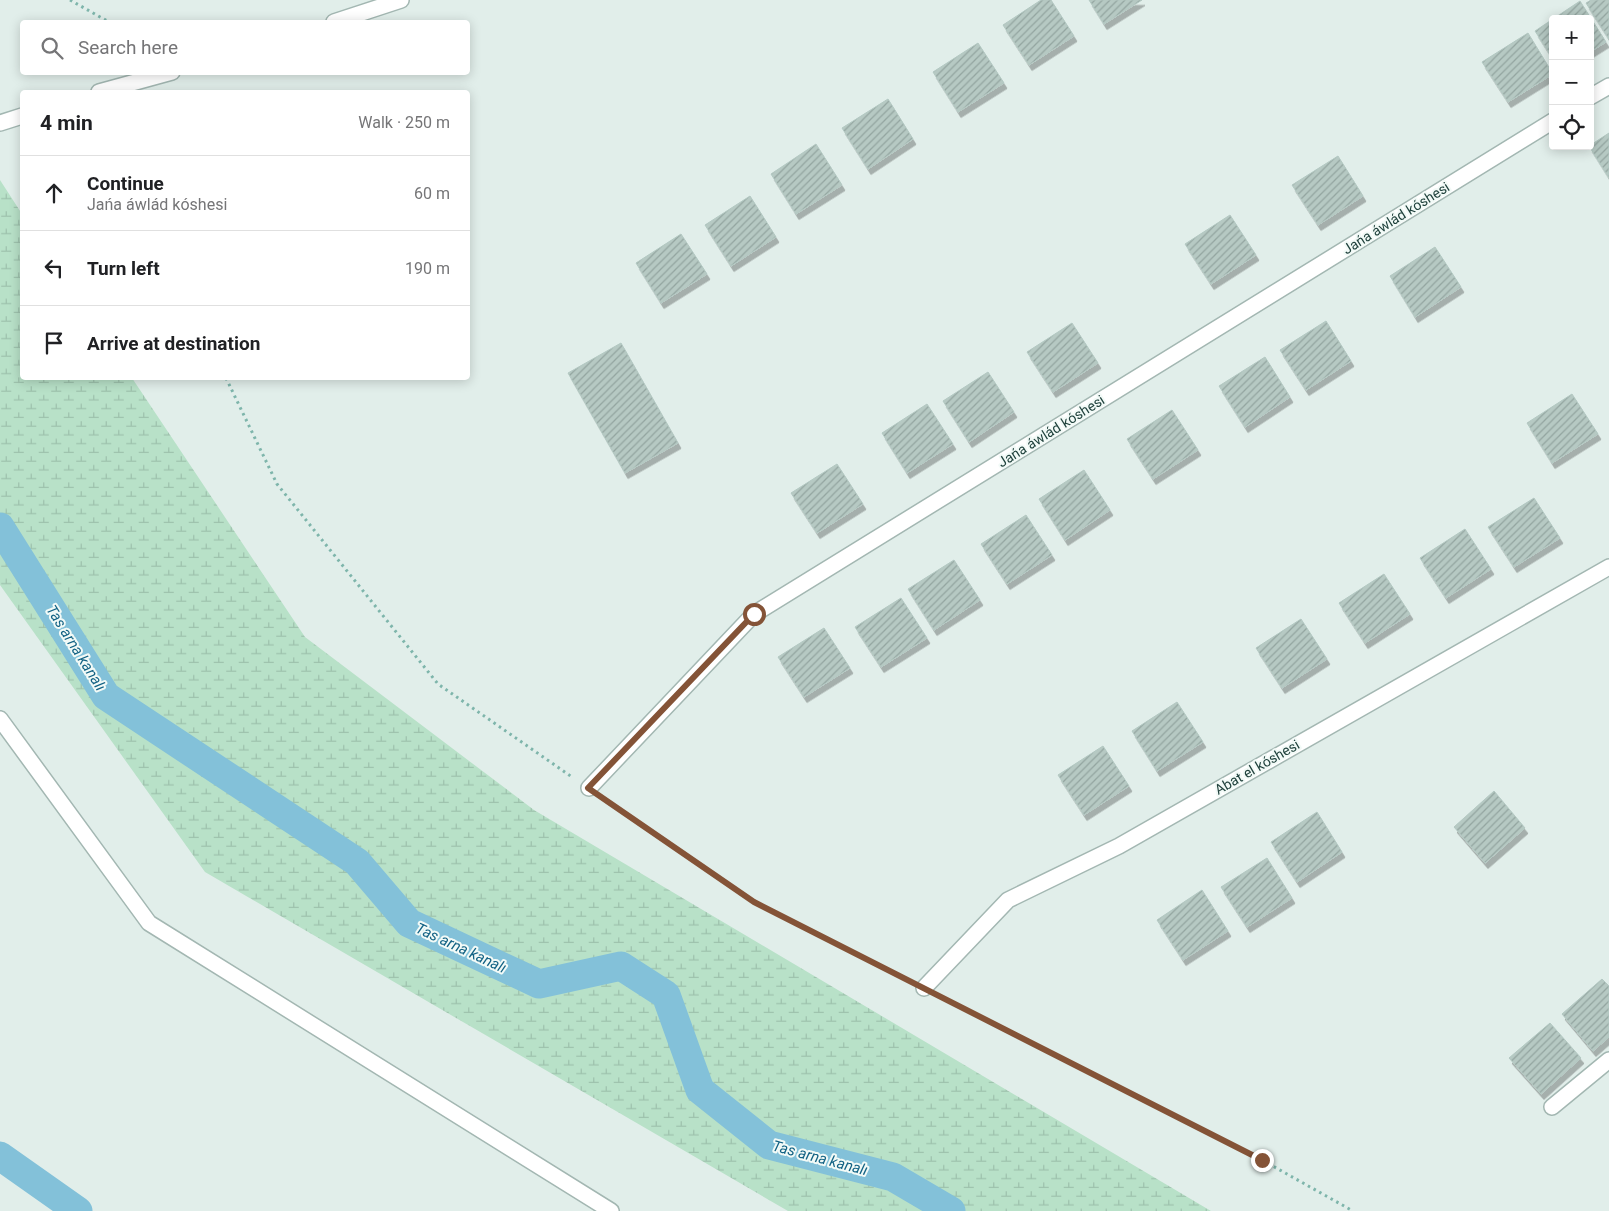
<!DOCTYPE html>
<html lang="en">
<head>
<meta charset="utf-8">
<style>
  :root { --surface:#fff; --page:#f6f6f6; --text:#202124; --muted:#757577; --line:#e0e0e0 }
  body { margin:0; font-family:Roboto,sans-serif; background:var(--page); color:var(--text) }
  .controls { position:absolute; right:15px; top:15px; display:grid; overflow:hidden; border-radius:5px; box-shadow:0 2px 12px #0003 }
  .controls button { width:45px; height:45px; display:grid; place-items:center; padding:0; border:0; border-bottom:1px solid var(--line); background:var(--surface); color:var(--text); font:25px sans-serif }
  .stop { position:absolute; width:15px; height:15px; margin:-11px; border:4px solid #845337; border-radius:50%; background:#fff }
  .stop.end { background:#845337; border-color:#fff; box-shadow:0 1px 5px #0008 }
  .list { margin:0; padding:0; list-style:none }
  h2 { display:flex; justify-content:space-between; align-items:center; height:65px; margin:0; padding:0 20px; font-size:21px }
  h2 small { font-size:16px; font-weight:400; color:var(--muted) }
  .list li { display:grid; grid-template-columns:32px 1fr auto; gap:15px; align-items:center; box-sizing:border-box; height:75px; padding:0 20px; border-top:1px solid var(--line) }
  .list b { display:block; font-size:19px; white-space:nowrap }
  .list p { margin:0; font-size:16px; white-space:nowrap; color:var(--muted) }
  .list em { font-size:16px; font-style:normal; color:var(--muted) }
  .icon { flex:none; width:28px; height:28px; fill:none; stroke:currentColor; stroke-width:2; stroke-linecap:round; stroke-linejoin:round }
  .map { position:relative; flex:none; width:1609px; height:1211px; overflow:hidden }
  .search { position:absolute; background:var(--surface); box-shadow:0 2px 12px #0003; left:20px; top:20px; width:450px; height:55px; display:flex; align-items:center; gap:12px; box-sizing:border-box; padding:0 18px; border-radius:5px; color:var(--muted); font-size:19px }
  .panel { position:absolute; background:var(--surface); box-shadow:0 2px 12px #0003; left:20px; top:90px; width:450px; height:290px; border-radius:5px }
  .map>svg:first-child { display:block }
</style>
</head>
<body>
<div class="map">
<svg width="1609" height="1211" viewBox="0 0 1609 1211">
  <defs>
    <pattern id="wetland-marsh" width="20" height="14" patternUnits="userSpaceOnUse" patternTransform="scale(1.25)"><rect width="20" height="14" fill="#b8e1c8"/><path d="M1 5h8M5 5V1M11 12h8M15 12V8" fill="none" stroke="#9ec2ad"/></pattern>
    <pattern id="building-hatch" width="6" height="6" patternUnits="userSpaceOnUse" patternTransform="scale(1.25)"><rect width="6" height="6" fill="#b6c9c3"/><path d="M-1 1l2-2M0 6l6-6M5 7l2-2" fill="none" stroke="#93a5a0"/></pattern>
    <filter id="shadow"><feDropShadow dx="3" dy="5.5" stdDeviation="0" flood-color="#0004"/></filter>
  </defs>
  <rect width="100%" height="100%" fill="#e1eeea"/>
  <path fill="url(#wetland-marsh)" d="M0,180L22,214V378H132L305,637L534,810L1211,1211H788L205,872L0,585Z"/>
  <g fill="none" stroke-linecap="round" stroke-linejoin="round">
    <path stroke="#83c1d9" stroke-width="29" d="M0,527L106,696L357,862L409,923L539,984L621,966L666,995L700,1090L769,1145L893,1177L951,1211
      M0,1156L78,1211"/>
  </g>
  <path fill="url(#building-hatch)" stroke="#b3c8c2" filter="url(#shadow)" d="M1041,0H1051L1074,36L1029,65L1003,25Z
    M1089,0H1142L1104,24Z
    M1591,0H1609V39L1586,3Z
    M1580,1L1606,42L1590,52V19H1553Z
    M1553,19V59L1535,31Z
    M1528,33L1553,74L1508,102L1482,62Z
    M978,43L1004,83L958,112L933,72Z
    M888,99L913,139L868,169L842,128Z
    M1609,133V178L1589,146Z
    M816,144L842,185L796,214L771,174Z
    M1338,156L1363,196L1318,225L1292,185Z
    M750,196L776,237L731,266L705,225Z
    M1230,215L1256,255L1211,284L1185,244Z
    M681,234L707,274L661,303L636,263Z
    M1435,247L1461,287L1415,317L1390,276Z
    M1326,321L1351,361L1306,390L1280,350Z
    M1072,323L1098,363L1053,392L1027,352Z
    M621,343L678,443L625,473L568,373Z
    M1265,357L1290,397L1245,427L1219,386Z
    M988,372L1014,412L969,442L943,401Z
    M1572,394L1598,434L1552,463L1527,423Z
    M927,404L953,444L907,473L882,433Z
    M1172,410L1198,450L1153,479L1127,439Z
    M837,464L863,504L817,533L791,493Z
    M1084,470L1110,510L1065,540L1039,499Z
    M1534,498L1560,538L1514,567L1488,527Z
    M1026,515L1052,555L1007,584L981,544Z
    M1465,529L1491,569L1446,598L1420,558Z
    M954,560L980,600L934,630L908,589Z
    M1384,574L1410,614L1365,643L1339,603Z
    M901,598L927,638L881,667L855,627Z
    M1301,619L1327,659L1282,688L1256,648Z
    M824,628L850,668L804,697L778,657Z
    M1177,702L1203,742L1157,771L1132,731Z
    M1103,746L1129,786L1084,815L1058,775Z
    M1494,791L1525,828L1485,863L1454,827Z
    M1317,812L1342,852L1297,882L1271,842Z
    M1267,858L1292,898L1247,927L1221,887Z
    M1202,890L1228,931L1183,960L1157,920Z
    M1602,979L1609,986V1037L1593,1051L1562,1014Z
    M1550,1023L1581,1058L1541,1094L1509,1058Z"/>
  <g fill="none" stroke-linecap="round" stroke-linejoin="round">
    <g stroke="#a3b7b2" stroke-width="18">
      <path id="minor" d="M334,22L401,0
        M99,92L172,72
        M1590,97L1609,86
        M0,123L22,116
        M0,719L149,923L611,1211
        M589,788L754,614L1553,121
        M924,988L1008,900L1119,846L1609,567
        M1552,1107L1609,1060"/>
    </g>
    <path stroke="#7eb5ab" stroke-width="3" stroke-dasharray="2.5 4" stroke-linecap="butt" d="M70,0L109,22
      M226,378L277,484L438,684L572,777
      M606,800L754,902L905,978
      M944,998L1262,1160L1353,1211"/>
    <use href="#minor" stroke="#fff" stroke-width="15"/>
  </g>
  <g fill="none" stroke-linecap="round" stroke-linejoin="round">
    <path stroke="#845337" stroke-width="6" d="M754,614L588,788L754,902L1262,1160"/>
  </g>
  <g text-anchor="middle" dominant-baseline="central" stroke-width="4" stroke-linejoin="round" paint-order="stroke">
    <g font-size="14" fill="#1f413c" stroke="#f2faf7">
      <text transform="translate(1396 218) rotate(-32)">Jańa áwlád kóshesi</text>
      <text transform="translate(1051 431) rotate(-32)">Jańa áwlád kóshesi</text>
      <text transform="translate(1257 767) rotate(-30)">Abat el kóshesi</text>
    </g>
    <g font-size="15" font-style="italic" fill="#126284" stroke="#f2faf7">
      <text transform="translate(76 648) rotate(58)">Tas arna kanalı</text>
      <text transform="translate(461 948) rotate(25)">Tas arna kanalı</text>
      <text transform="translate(820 1158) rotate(15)">Tas arna kanalı</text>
    </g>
  </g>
</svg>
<div class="controls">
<button>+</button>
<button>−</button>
<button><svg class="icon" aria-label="locate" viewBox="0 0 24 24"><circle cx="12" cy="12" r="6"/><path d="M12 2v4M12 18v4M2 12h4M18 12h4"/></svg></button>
</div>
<div class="stop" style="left:754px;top:614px"></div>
<div class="stop end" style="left:1262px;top:1160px"></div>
<div class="search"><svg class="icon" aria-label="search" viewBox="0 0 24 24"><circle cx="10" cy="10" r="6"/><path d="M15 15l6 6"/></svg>Search here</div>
<section class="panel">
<h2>4 min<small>Walk · 250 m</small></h2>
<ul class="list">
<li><svg class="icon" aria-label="ahead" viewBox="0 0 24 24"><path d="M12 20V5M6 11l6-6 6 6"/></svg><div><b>Continue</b><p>Jańa áwlád kóshesi</p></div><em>60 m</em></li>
<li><svg class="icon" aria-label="left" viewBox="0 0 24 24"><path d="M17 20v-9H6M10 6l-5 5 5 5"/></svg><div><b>Turn left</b></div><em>190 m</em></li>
<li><svg class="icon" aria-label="arrive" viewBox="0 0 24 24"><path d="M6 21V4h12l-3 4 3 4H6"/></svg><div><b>Arrive at destination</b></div></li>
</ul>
</section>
</div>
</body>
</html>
